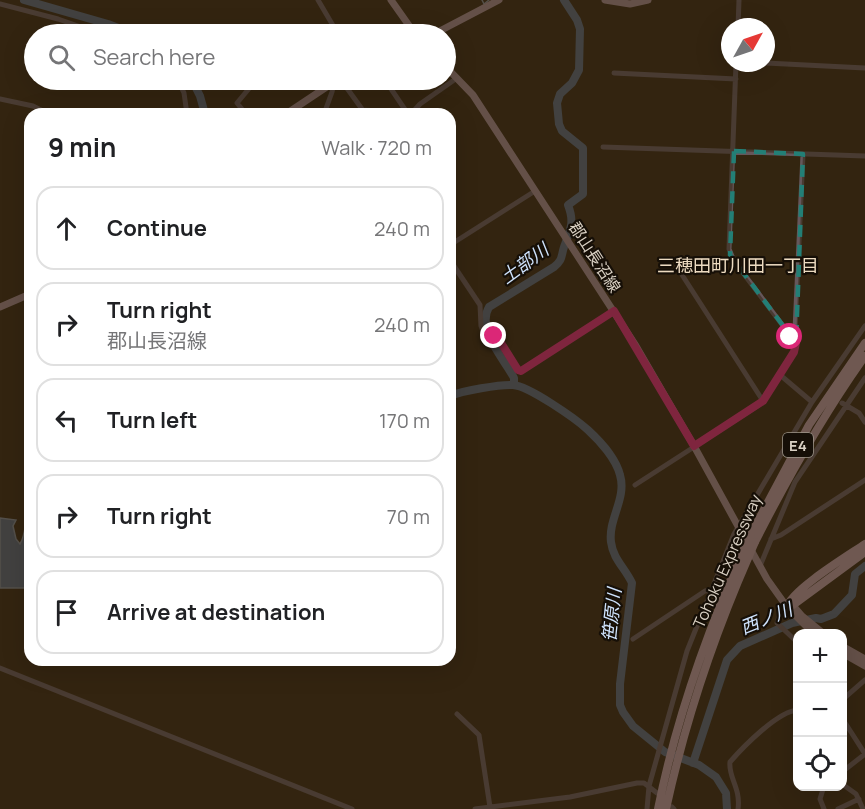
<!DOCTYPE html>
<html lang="en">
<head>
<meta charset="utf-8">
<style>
  :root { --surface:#fff; --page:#f2f2f2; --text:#202124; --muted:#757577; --line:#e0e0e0 }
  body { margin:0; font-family:Manrope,"Noto Sans JP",sans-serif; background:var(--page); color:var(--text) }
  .controls { position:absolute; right:18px; bottom:18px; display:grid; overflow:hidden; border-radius:12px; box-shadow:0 6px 24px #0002 }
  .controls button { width:54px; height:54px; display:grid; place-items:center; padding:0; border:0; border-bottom:2px solid var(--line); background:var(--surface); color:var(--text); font:30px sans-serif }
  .compass { position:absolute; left:721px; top:18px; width:54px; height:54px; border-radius:50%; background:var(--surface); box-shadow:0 6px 24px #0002; rotate:50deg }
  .stop { position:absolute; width:18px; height:18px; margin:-14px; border:4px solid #db2777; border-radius:50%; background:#fff }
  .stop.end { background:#db2777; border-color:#fff; box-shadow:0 2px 6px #0008 }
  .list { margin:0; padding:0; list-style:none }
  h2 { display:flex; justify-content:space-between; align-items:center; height:78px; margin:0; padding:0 24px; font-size:26px }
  h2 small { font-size:20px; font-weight:400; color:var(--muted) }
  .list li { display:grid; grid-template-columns:39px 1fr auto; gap:18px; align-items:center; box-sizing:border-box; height:84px; margin:0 12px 12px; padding:0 12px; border:2px solid var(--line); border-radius:18px }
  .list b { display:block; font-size:22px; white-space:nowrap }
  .list p { margin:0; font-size:20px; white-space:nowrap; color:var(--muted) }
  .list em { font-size:20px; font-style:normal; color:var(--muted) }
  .icon { flex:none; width:33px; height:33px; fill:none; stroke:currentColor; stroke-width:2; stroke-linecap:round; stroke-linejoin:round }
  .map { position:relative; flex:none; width:865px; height:809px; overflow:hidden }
  .search { position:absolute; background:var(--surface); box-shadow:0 6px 24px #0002; left:24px; top:24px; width:432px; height:66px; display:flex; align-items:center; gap:15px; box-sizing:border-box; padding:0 21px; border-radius:33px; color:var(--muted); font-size:22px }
  .panel { position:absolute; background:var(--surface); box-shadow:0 6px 24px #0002; left:24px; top:108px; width:432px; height:558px; border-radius:18px }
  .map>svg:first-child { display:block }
</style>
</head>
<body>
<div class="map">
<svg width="865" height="809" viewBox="0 0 865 809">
  <rect width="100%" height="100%" fill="#332510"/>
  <path fill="#54647a" stroke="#7c8490" stroke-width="1.5" d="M30,506V588H0V518L16,520L13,526L16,539L20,544C27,533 24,518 30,506Z"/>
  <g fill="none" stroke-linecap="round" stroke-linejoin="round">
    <path stroke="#7c8490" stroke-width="1.5" d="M482,0L484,4L489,0"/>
    <path stroke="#54647a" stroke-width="8" d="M24,0L108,24L134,34
      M192,80L200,96L205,114
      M514,385V378C504,359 476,329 489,307L554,267C563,260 561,256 564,247C570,230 575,223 568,205L583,194V148L562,131L559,124L557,103L560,94L572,83L579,70L580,29L577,20L564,0
      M450,396C461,391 501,384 513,385C529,386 576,419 588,430C600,441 616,459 620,475C627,498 608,519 611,542C613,559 625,568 632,583L620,684V705L623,712L633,726L665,752L699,765L716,777L726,793L727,809
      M693,763L727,660L740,646L792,623L816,618L821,619L834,614L852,595L855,574L865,566"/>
    <path stroke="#65575b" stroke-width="5" d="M318,0L338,34
      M0,4L58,19L101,34
      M738,27L739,0
      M736,63L729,249L734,261L796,343
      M766,63L865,68
      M614,73L736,79
      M178,80L184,93L187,114
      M341,80L362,109L360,114
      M385,80L408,114
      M0,99L33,106L49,114
      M362,110L378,111L381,114
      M246,114L237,103L256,80
      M324,114L332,92L334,82
      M411,114L420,104L457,78
      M603,147L865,156
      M450,245L535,191
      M450,260L480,305L481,326L485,337L490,339L494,337L498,338L519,371L523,370L614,311
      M677,267L763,401
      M779,374L812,402
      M842,403L859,413L865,422
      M635,485L759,405L794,352L803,154
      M771,539L781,535L865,480
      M760,566L795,482L865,378
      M787,607L781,611L777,623L798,643
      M633,639L705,591L711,590
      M0,668L352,809
      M842,700L865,680
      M457,714L479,735L490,807
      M842,718L865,754
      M842,772L865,754
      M842,784L856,794L863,809
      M824,786L820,799L824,809
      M672,807L674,809
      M475,809L570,797L637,783H644L657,793
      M647,809L649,786L687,651L734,534L812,402L865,326
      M738,809C741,788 728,777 730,762C743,747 778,711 798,710
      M838,809L859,799"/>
    <path stroke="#a1868d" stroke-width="7" d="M391,0L415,34
      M605,0L630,4L648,0
      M401,34L409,28
      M434,34L499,0
      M446,67L473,95L636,346L694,446L767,579L787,607L814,634
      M286,114L337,80
      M0,307L30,294
      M790,602L802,616L824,634
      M842,646L865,659
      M842,653L865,666"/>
    <path stroke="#b898a1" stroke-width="8" d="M751,534L809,425L865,343
      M755,542C788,477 823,415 865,356
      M787,607C791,590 849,555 865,544
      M787,607L793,605L865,552
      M658,809C676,719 707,632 744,549
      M666,809C685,722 713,638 749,556"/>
    <path stroke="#b898a1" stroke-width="8" d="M744,549L751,534
      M749,556L755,542"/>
  </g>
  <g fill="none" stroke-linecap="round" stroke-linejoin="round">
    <path stroke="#db2777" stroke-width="8" d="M494,336L498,338L518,370L521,371L614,311L694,446L763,401L794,352L796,343L790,337"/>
  </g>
  <path d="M0 0H865V809H0ZM734,151L803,154L796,343L730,255Z" fill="#332510" fill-opacity=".55" fill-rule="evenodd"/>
  <path fill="none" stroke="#237f76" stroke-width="4.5" stroke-dasharray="12 8" stroke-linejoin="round" d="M734,151L803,154L796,343L730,255Z"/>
  <g text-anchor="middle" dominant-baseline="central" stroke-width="4.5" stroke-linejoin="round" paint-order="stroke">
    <rect fill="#160f07" stroke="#9e968b" stroke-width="1.5" x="783" y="433" width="30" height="24" rx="4.5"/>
    <g font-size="15" font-weight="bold" fill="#d9d0c3">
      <text x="798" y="445">E4</text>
    </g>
    <g font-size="16" fill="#d9d0c3" stroke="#160f07">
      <text transform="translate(595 257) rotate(57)">郡山長沼線</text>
      <text transform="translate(727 561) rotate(-66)">Tohoku Expressway</text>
    </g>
    <g font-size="18" font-style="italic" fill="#cfe3fd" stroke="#160f07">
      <text transform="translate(524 263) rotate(-36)">土部川</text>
      <text transform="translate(611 615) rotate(-84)">笹原川</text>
      <text transform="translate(766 618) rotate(-22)">西ノ川</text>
    </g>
    <g font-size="18" fill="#eddbc1" stroke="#160f07">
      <text x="738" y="265">三穂田町川田一丁目</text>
    </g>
  </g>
</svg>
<div class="controls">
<button>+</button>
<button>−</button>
<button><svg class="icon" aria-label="locate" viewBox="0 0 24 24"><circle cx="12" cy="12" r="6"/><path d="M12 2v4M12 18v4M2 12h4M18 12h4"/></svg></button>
</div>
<svg class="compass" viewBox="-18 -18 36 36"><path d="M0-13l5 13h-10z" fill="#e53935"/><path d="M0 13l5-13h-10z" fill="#757577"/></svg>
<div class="stop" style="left:790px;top:337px"></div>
<div class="stop end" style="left:494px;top:336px"></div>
<div class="search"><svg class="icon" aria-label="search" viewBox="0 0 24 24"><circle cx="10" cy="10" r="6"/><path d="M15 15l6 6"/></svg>Search here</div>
<section class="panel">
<h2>9 min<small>Walk · 720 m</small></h2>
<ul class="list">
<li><svg class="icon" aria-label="ahead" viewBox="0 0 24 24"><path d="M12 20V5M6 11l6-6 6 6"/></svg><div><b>Continue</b></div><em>240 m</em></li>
<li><svg class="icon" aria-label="right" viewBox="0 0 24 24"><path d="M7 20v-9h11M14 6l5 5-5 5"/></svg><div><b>Turn right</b><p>郡山長沼線</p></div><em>240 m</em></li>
<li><svg class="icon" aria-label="left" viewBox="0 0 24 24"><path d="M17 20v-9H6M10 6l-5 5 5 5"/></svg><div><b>Turn left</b></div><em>170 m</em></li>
<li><svg class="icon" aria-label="right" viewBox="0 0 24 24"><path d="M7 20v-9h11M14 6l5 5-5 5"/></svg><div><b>Turn right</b></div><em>70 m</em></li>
<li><svg class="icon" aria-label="arrive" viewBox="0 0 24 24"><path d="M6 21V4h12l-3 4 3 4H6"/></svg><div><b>Arrive at destination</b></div></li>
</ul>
</section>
</div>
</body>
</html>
